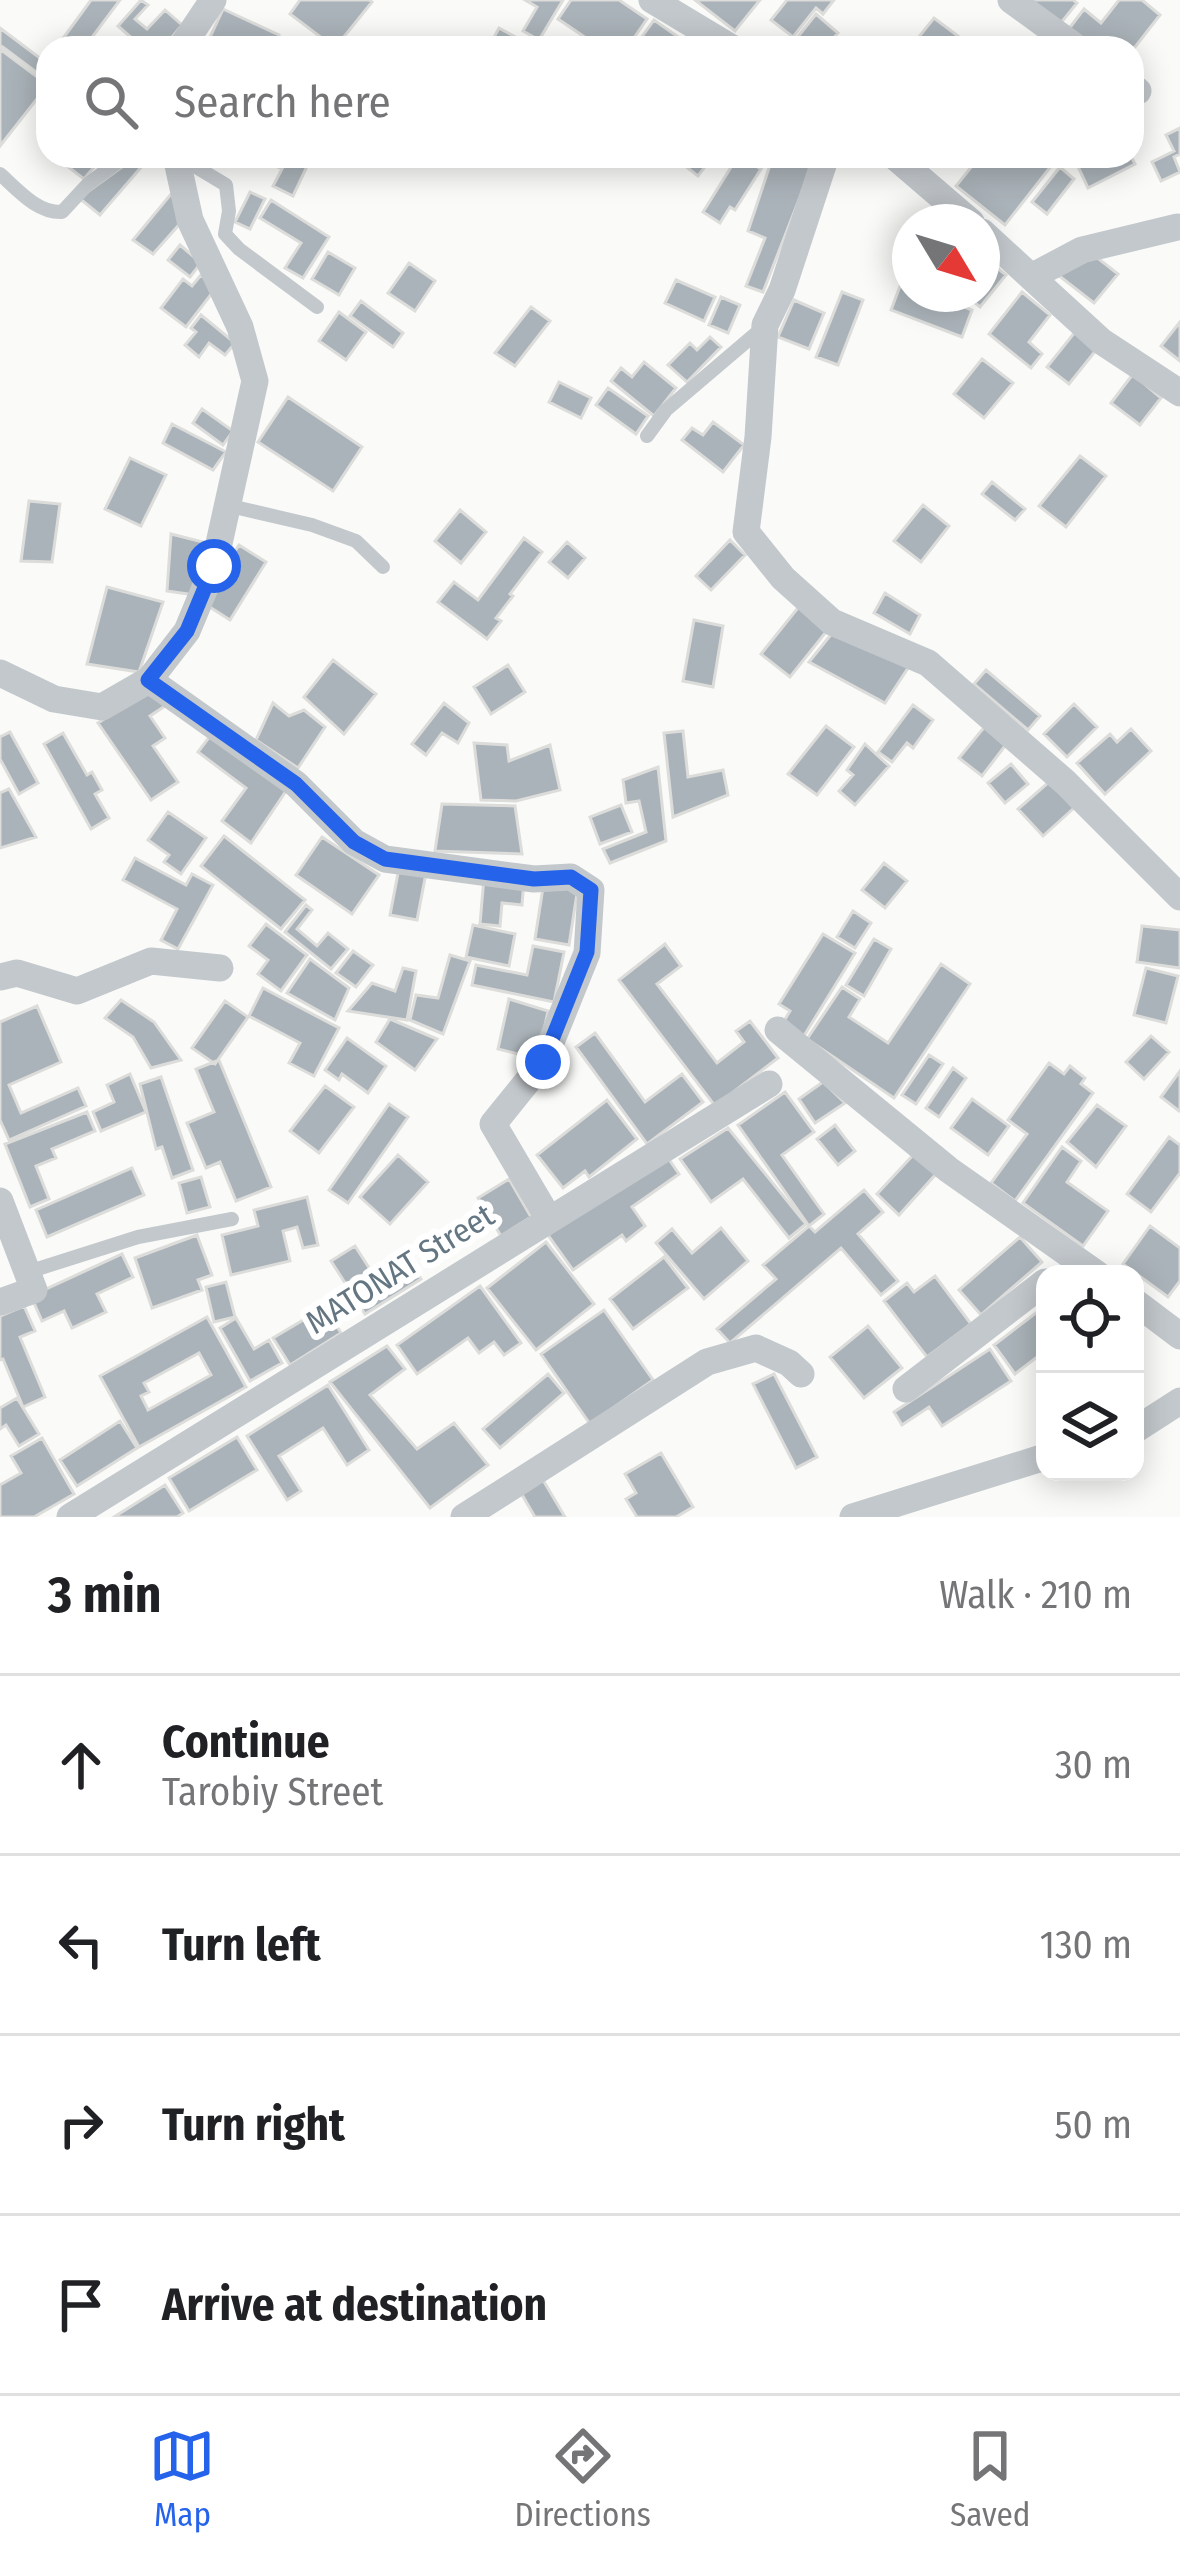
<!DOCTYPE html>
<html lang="en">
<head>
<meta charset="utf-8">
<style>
  :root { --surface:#fff; --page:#f6f6f6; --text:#202124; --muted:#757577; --line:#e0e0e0; --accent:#2563eb }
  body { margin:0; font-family:"Fira Sans Condensed",sans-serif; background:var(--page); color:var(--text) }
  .controls { position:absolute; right:36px; bottom:36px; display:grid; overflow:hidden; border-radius:24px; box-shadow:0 6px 30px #0003 }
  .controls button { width:108px; height:108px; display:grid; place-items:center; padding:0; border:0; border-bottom:3px solid var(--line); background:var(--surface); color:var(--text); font:60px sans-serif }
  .compass { position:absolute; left:892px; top:204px; width:108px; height:108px; border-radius:50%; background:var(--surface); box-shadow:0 6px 30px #0003; rotate:128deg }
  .stop { position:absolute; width:36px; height:36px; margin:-27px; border:9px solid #2563eb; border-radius:50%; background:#fff }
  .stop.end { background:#2563eb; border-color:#fff; box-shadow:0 3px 12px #0008 }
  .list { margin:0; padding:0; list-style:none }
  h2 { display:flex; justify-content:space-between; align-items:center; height:156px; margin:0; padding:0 48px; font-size:51px }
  h2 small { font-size:39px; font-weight:400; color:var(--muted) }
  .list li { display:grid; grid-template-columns:78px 1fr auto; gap:36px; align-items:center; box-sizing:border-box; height:180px; padding:0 48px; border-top:3px solid var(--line) }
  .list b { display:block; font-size:45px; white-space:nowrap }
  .list p { margin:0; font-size:39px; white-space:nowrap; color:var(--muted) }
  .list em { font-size:39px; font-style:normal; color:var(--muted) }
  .icon { flex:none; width:66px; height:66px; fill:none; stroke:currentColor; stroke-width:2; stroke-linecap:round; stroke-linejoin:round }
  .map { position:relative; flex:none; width:1180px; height:1517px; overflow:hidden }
  .search { position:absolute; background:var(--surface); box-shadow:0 6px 30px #0003; left:36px; right:36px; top:36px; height:132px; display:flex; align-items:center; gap:30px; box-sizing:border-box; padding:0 42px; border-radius:36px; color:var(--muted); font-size:45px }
  .sheet { height:876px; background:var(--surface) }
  nav { display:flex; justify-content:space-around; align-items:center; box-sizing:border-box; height:168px; border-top:3px solid var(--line); background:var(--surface); font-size:33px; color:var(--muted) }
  nav a { display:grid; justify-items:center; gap:6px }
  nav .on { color:var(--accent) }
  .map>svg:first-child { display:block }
</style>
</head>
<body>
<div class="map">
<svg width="1180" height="1517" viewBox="0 0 1180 1517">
  <rect width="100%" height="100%" fill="#fafaf8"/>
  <path fill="#aab3b9" stroke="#dcdcda" stroke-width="3" fill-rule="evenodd" d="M91,0H120L84,48H56Z
    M141,0L148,5L135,19L147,29L165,10L182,25L163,48H143L118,26Z
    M300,0H369L372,2L335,48L290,14Z
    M525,0H563L539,40L523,31L537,7Z
    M571,0H619L647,19L627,48H601L558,19Z
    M695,0H760L735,31Z
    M787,0H834L823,14L816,8L793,37L771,20Z
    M1028,0H1073L1077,3L1060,24Z
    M1119,0H1142L1160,15L1132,51L1092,48L1068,30L1084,9L1101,23Z
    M223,9L279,35L273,48H205Z
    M816,14L838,33L825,48H789Z
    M934,18L962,39L955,48H910Z
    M654,20L684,41L679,48H634Z
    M0,28L45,62L48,58V81L0,45Z
    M499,28L523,41L519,48H488Z
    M0,49L48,85L0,146Z
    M1180,128V154L1174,157L1180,172L1161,181L1152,162L1174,151L1166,135Z
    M54,156H93L99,161L84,179Z
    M306,156L311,158L293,196L273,186L282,169L256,157Z
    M672,156H713L698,176Z
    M738,156L761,169L735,210L730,207L720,223L703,212Z
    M773,156H816L763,292L746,286L765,238L748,231Z
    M980,156H1059L1005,225L956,186Z
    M1073,156H1131L1135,164L1088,188Z
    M133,159L143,165L100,215L79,198Z
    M1060,167L1074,179L1047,214L1032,202Z
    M250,192L265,199L250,229L235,222Z
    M171,194L185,218L153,254L133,240Z
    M271,200L329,237L303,278L285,268L301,243L260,218Z
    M180,245L201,263L190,277L168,260Z
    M1081,245L1118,274L1094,303L1058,275Z
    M328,252L355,268L339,295L312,279Z
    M982,256L1006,275L980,307L964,294H982Z
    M409,263L435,281L415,311L388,293Z
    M201,275L216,288L186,327L161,308L183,279L192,286Z
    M676,280L715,297L704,321L665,303Z
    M902,281L910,285V294H933L972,310L962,337L891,310Z
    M842,292L863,300L838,365L816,357Z
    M1022,292L1050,315L1029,342L1042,354L1031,368L989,334Z
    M721,297L740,305L728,333L709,325Z
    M794,300L824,313L809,349L778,337Z
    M361,301L403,333L393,347L350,316Z
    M531,307L550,321L515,366L495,353Z
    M339,312L366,332L346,360L319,341Z
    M201,315L235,343L225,355L209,343L199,357L185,345L196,332L191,328Z
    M1180,322V361L1161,346Z
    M1079,327L1101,344L1069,384L1047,367Z
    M710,337L721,347L687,382L668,365L690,343L697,350Z
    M982,359L1013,383L984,418L954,394Z
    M644,362L676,388L654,416L611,381L621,368L632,377Z
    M1133,374L1161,398L1140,425L1111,403Z
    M559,382L591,398L581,418L549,402Z
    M608,388L648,416L636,434L596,405Z
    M288,397L362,447L333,491L258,442Z
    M202,409L233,431L223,445L193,423Z
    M713,422L744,445L723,472L682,440L692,428L703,435Z
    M172,424L226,452L213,470L163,443Z
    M1080,456L1106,476L1066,527L1039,506Z
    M130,458L166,475L141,526L105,509Z
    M992,482L1025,509L1015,520L982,494Z
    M29,501L60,504L52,562L21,561Z
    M923,505L949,526L921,562L894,541Z
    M460,510L486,532L461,563L435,541Z
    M171,534L207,543L195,595L167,591Z
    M524,538L542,552L510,594L513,596L496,618L501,621L487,639L438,602L454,582L478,600Z
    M730,540L745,555L711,590L696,576Z
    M567,542L585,558L568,578L549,562Z
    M239,545L266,562L230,620L202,602Z
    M107,587L163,602L139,672L87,664Z
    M885,593L920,615L910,634L874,613Z
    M801,604L830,627L790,677L761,654Z
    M694,620L723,626L713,687L683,681Z
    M837,627L910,665L885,703L809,662Z
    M333,660L376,694L344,734L304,697Z
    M508,665L525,692L491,714L474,687Z
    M986,670L1040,716L1028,730L974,684Z
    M152,687L165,706L150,716L165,738L153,746L178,782L151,800L98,723Z
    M273,703L289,716L304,710L325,727L298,768L256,740Z
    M444,703L469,723L458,743L442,733L426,755L412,744Z
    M1074,704L1097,727L1067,757L1044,734Z
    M913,705L933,720L913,748L907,743L892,762L878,752Z
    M986,725L1008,742L982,776L959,758Z
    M826,726L854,747L817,795L788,774Z
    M1131,729L1151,751L1105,794L1077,763L1110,734L1117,742Z
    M683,731L688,777L723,770L728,795L673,817L664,733Z
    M10,732L38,783L19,794L0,759V737Z
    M213,732L288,788L251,843L222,821L246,788L198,752Z
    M63,733L87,775L92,772L102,790L95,794L109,818L91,829L44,744Z
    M474,743L507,745L509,761L550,745L560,790L516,801L481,800Z
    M865,744L889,766L855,805L839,791L853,775L847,770Z
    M1011,764L1028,784L1005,803L988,783Z
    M658,767L666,841L610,863L603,849L646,832L639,801L626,803L623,780Z
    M1050,781L1074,808L1043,836L1018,809Z
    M9,789L36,837L0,848V793Z
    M442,804L515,806L522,854L435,851Z
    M621,805L632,832L600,844L590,817Z
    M168,812L206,838L181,874L164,862L169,855L148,840Z
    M224,836L305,900L281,929L201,866Z
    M322,837L379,875L352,914L296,875Z
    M135,858L186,885L192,874L213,885L178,949L161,940L177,909L123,880Z
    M884,863L907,881L885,908L862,890Z
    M399,868L426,873L417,920L390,915Z
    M484,877L524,880L522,905L502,903L500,926L480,924Z
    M544,881L578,887L569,945L535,939Z
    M306,905L312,910L297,929L317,946L328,933L348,949L331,969L285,932Z
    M853,911L871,923L855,948L837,937Z
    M266,924L307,955L281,991L258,974L268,960L249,946Z
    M473,925L515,934L509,966L466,957Z
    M1142,926L1180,930V968L1137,962Z
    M823,934L855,953L802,1039L781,1026L790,1011L779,1004Z
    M874,939L891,949L864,996L846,985Z
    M665,944L681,966L657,984L717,1063L744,1042L736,1031L750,1021L778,1058L715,1106L619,980Z
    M533,946L564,952L554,1002L472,985L476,965L527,975Z
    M353,951L373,965L356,987L336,973Z
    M450,955L470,961L443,1034L410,1020L416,995L438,998Z
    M310,959L349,988L335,1020L287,993Z
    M941,964L970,984L894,1098L807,1039L842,987L860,999L849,1017L888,1043Z
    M403,968L416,971L407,1020L348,1011L372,983L395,991Z
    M1146,968L1178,976L1166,1023L1134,1015Z
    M263,988L339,1028L314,1076L289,1063L300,1043L249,1016Z
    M509,999L548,1011L538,1059L498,1049Z
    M121,1000L154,1022L181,1060L151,1068L133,1037L105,1018Z
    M225,1001L248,1017L215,1064L192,1048Z
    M37,1006L61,1062L9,1085L21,1113L78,1088L86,1106L9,1140L0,1120V1022Z
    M390,1019L437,1039L415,1070L376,1042Z
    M595,1033L645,1102L682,1074L703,1102L647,1144L576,1047Z
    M1151,1036L1169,1052L1144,1079L1126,1062Z
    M347,1038L386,1066L368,1093L342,1074L339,1080L325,1070Z
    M929,1055L943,1064L916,1104L902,1095Z
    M219,1060L271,1187L236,1201L220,1162L206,1168L187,1123L214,1112L196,1069Z
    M1049,1063L1064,1074L1070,1066L1085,1078L1081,1084L1093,1093L1015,1201L991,1183L1027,1134L1008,1120Z
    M953,1068L966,1078L939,1117L926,1108Z
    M1180,1071V1110L1179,1111L1161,1097Z
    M130,1074L146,1112L101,1131L93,1112L114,1102L107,1085Z
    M161,1077L193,1170L172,1178L162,1147L156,1149L140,1084Z
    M823,1082L845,1103L815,1123L799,1099Z
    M325,1086L354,1107L319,1153L290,1131Z
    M785,1092L814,1132L782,1155L824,1214L809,1226L738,1125Z
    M972,1099L1009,1126L988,1155L951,1128Z
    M607,1100L637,1139L589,1177L585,1171L563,1188L537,1155Z
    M389,1104L408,1117L348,1203L329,1190Z
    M1097,1105L1126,1126L1096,1167L1067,1142Z
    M87,1112L95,1131L52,1149L56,1158L36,1166L49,1199L30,1207L5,1144Z
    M835,1125L855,1151L838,1165L817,1139Z
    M728,1128L806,1224L789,1238L743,1179L711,1202L680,1159Z
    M1169,1137L1180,1145V1173L1151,1212L1127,1194Z
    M1062,1147L1081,1161L1067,1182L1108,1211L1083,1246L1023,1203Z
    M664,1152L679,1174L632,1207L645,1226L626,1241L622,1235L573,1270L548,1235Z
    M914,1154L936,1174L899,1215L877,1194Z
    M398,1155L428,1182L390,1224L360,1197Z
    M132,1168L144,1195L47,1237L36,1210Z
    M201,1177L210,1207L187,1213L179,1183Z
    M509,1179L531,1217L501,1236L478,1198Z
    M864,1190L883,1212L858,1234L898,1281L881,1295L841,1248L730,1343L717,1329L776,1279L763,1265L809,1226L815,1232Z
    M307,1197L318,1245L303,1248L297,1227L283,1231L290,1261L231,1275L222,1235L258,1226L254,1210Z
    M1150,1226L1180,1248V1281L1168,1297L1123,1264Z
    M721,1228L748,1261L704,1299L656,1243L672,1229L692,1253Z
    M197,1235L212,1275L198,1280L202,1290L152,1308L135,1258Z
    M1020,1237L1042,1262L981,1315L959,1290Z
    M546,1242L594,1304L536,1350L487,1288Z
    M355,1246L375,1277L407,1257L421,1279L365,1314L331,1261Z
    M122,1254L133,1277L97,1294L106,1312L72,1328L64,1311L42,1321L31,1296Z
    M664,1257L688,1288L633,1329L610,1299Z
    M935,1276L971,1324L927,1357L884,1301L907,1283L914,1292Z
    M226,1282L235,1317L214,1322L206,1287Z
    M480,1286L521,1343L504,1355L494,1342L479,1353L468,1338L417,1374L397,1345Z
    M24,1306L35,1331L20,1337L45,1397L23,1407L3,1359L0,1360V1316Z
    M1045,1306V1351L1015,1374L994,1345Z
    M325,1307L341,1333L290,1365L273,1338Z
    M604,1310L653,1380L590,1424L541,1354Z
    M207,1317L246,1387L139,1447L100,1376ZM199,1353L211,1375L148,1410L141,1396L149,1392L144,1383Z
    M236,1318L254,1349L269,1340L282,1363L250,1381L220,1328Z
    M868,1326L902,1368L864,1398L830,1357Z
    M387,1346L405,1369L370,1395L417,1449L454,1423L488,1465L430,1508L330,1382Z
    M990,1349L1011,1381L942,1426L929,1407L902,1425L894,1412Z
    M548,1374L564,1393L500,1448L483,1429Z
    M774,1374L817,1457L796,1468L753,1384Z
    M328,1385L369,1450L347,1465L323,1428L279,1456L301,1491L287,1500L247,1436Z
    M17,1398L39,1434L19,1446L6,1425L0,1429V1408Z
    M120,1421L137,1448L77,1486L60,1460Z
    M237,1437L257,1470L189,1511L169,1478Z
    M42,1438L74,1494L34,1517H0V1485L21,1473L11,1456Z
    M661,1453L693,1507L676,1517H637L626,1499L636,1493L625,1474Z
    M543,1480L565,1517H535L521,1493Z
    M165,1485L183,1513L177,1517H114Z"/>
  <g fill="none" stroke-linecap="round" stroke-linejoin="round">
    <path stroke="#c3c8cc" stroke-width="14" d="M178,156L226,185L229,211L225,234L239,249L317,307
      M0,174C18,190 37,213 62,212L88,184L126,156
      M647,436L666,410L761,329
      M226,505L312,525L356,541L383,567
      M28,1272L138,1237L232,1219"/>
    <path stroke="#c3c8cc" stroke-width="27" d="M652,0L732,48
      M1011,0L1077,48
      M181,48L213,0
      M1132,87L1138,91
      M826,156L782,290L765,325L758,437L746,532L783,578L832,622L928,663L1065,782L1180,897
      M894,156L971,222
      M982,232L1101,341L1180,393
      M1031,277L1082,250L1177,227
      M0,673L54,699L102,707L149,680L187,631L214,566L255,381L240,327L190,220L176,156
      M149,680L296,784L354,842L385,859L534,879L571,877L591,890L587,953L543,1062L493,1124L549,1219
      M0,977L17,973L77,991L151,961L220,968
      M778,1030L949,1170L1097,1274
      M0,1201L34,1290L0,1302
      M1135,1302L1180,1336
      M906,1389L1045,1282
      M1135,1430L1180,1401
      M70,1517L769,1084
      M464,1517L707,1362L756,1348L789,1363L801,1374
      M853,1517L1045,1457"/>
  </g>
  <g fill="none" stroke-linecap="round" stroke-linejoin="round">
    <path stroke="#2563eb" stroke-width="15" d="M214,566L187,631L148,680L296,784L354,842L385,859L534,879L571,877L591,890L587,952L543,1062"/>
  </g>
  <g text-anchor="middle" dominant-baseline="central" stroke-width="12" stroke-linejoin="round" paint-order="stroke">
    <g font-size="33" fill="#657683" stroke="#fff">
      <text transform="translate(400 1269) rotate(-32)">MATONAT Street</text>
    </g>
  </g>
</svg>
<div class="controls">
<button><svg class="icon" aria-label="locate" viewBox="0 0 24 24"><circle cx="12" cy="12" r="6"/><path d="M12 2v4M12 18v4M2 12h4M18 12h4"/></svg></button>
<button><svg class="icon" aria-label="layers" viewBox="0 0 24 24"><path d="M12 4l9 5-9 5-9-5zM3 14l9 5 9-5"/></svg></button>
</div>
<svg class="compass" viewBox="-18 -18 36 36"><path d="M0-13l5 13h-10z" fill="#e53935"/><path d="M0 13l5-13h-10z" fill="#757577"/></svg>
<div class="stop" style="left:214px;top:566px"></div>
<div class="stop end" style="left:543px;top:1062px"></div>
<div class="search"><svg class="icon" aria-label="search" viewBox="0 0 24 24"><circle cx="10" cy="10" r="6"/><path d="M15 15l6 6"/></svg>Search here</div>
</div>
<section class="sheet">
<h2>3 min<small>Walk · 210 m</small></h2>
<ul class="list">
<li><svg class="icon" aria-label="ahead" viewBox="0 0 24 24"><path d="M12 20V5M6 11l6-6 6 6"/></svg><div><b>Continue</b><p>Tarobiy Street</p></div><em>30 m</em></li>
<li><svg class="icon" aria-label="left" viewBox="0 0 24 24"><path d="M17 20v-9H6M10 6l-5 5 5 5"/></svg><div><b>Turn left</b></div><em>130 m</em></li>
<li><svg class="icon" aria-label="right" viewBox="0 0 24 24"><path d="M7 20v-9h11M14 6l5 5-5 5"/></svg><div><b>Turn right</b></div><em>50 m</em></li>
<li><svg class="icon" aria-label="arrive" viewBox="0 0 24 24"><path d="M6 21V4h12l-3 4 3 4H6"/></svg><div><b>Arrive at destination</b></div></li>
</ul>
</section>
<nav>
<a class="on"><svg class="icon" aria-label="map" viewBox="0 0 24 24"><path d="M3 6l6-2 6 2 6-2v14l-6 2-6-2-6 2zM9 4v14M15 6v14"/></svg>Map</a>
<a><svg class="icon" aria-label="directions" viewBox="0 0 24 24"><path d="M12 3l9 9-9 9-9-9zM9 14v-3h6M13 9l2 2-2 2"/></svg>Directions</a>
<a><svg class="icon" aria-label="saved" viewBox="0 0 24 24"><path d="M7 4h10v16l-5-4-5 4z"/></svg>Saved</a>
</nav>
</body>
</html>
